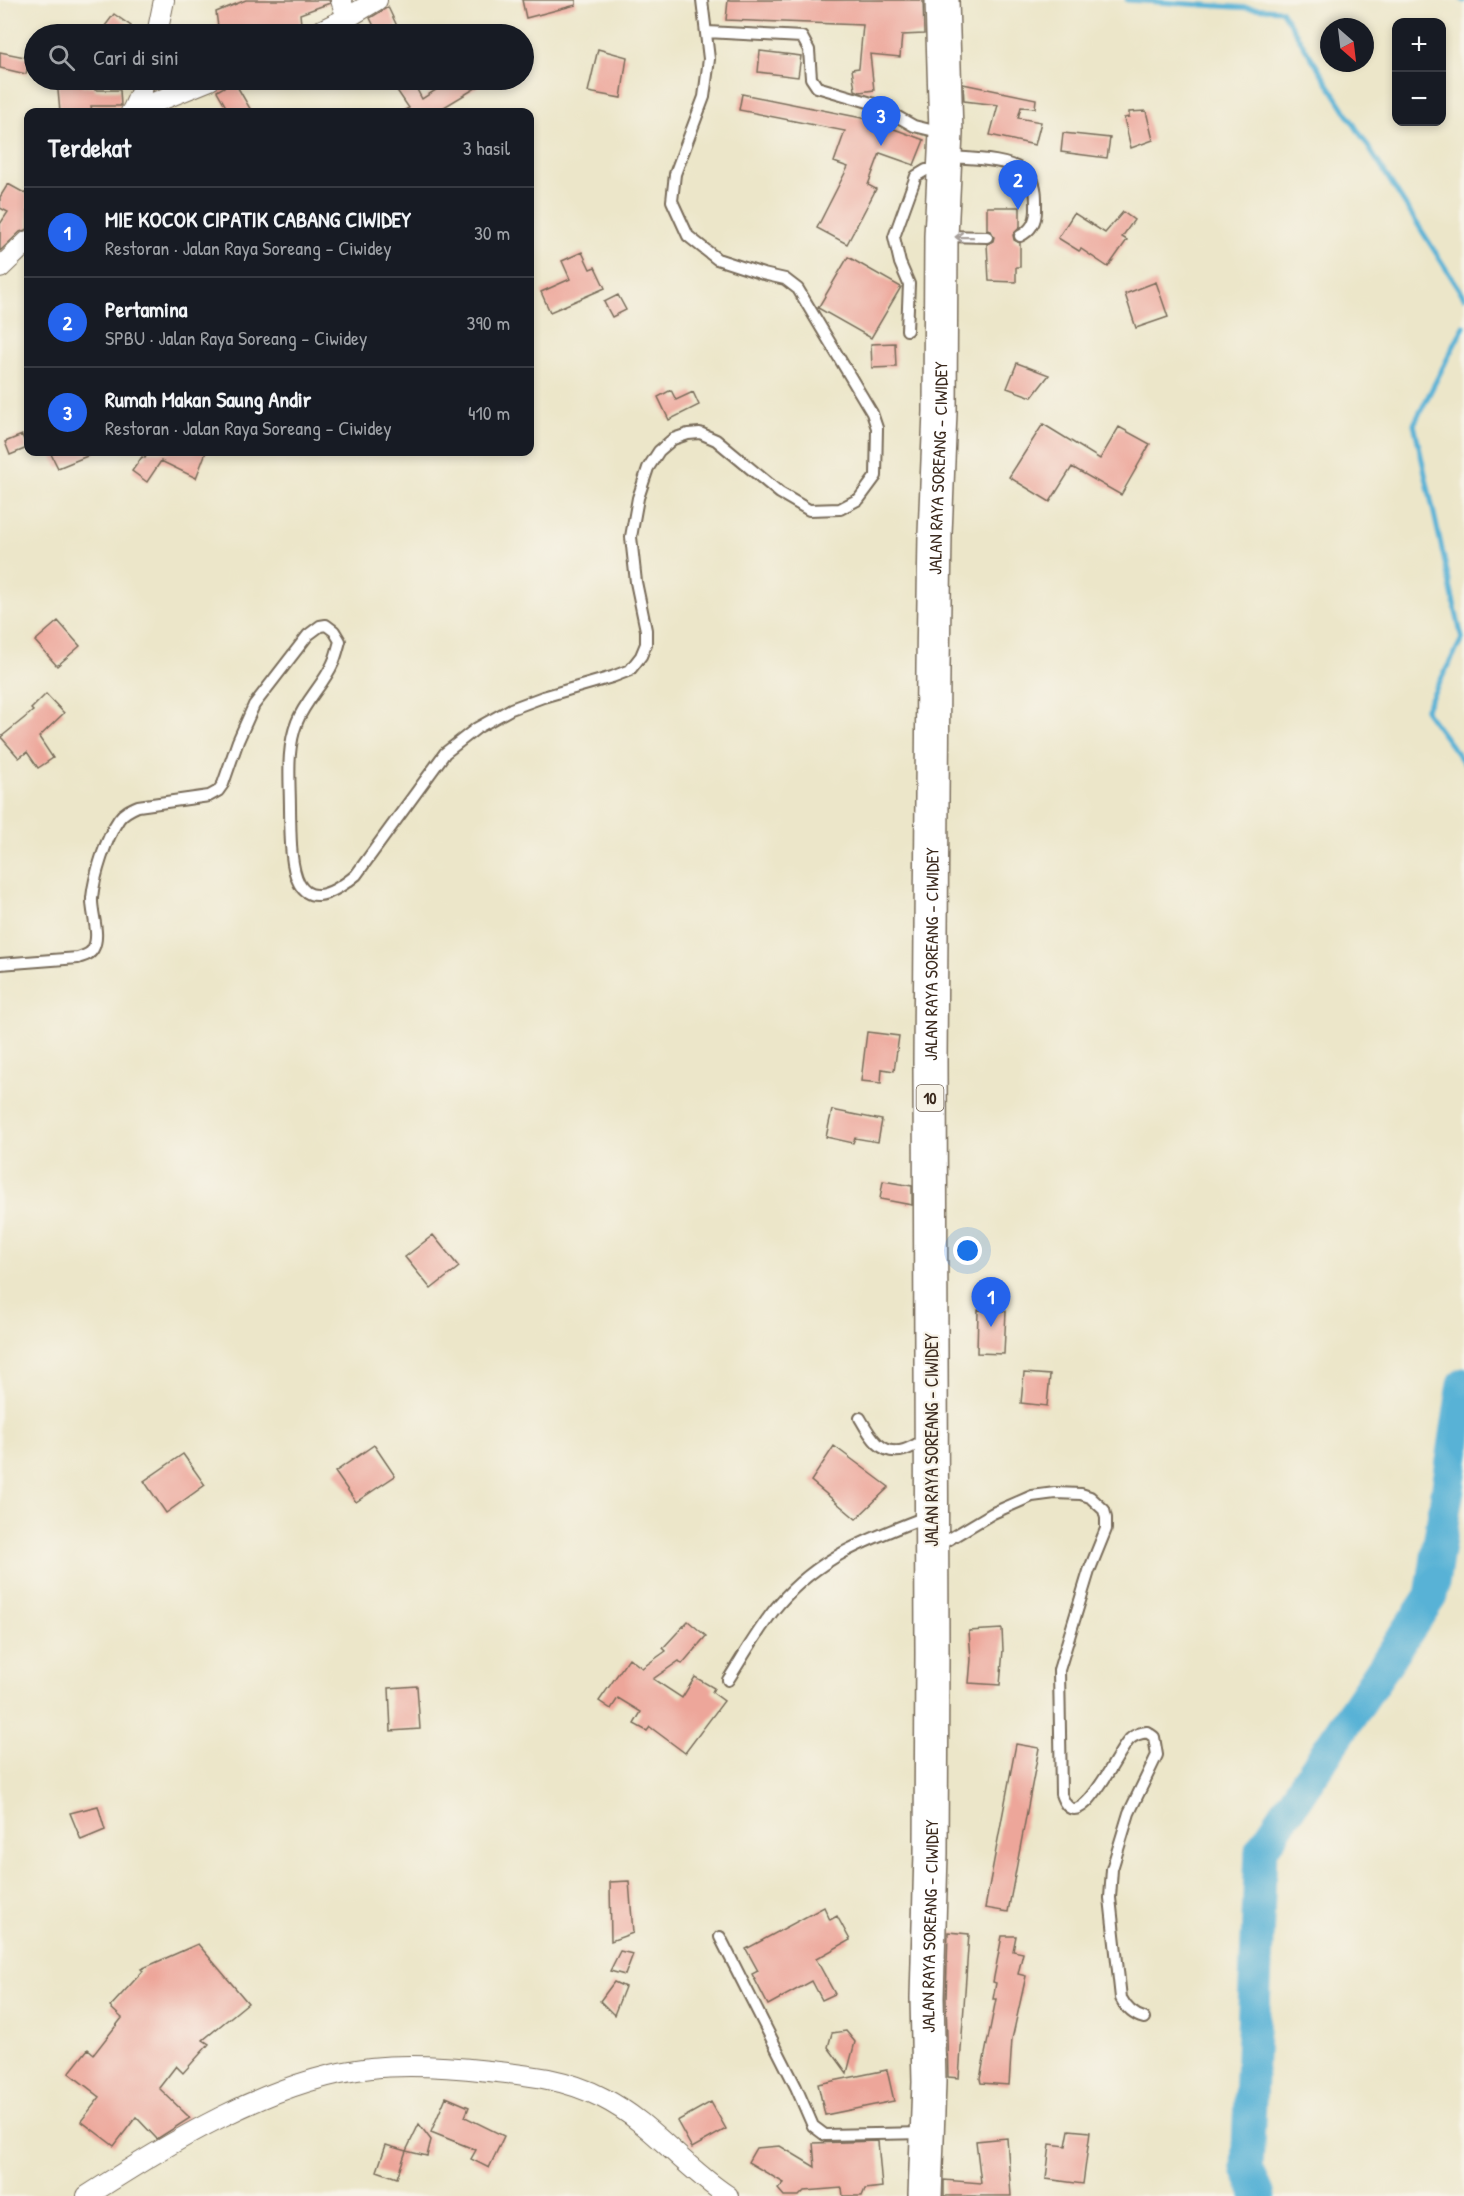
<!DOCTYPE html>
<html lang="id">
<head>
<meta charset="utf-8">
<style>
  :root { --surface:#171b24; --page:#242831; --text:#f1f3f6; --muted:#9ea1a6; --line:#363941; --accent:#2563eb }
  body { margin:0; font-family:"Patrick Hand",sans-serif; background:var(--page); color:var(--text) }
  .controls { position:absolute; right:18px; top:18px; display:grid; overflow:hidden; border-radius:12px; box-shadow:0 3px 9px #0003 }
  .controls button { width:54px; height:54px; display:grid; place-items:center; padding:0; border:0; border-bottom:2px solid var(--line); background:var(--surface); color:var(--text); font:30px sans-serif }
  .compass { position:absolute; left:1320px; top:18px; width:54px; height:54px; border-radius:50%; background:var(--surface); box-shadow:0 3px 9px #0003; rotate:152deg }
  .you { position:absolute; left:968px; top:1251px; width:21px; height:21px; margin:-15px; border:4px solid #fff; border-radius:50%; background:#1a73e8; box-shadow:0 0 0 9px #1a73e833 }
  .badge { display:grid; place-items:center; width:39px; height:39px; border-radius:50%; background:var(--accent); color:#fff; font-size:20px; font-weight:700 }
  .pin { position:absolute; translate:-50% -50px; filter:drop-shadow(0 2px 3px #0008) }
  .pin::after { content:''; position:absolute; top:32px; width:21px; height:18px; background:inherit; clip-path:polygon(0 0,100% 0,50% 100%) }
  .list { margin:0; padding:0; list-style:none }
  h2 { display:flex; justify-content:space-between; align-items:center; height:78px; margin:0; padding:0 24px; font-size:26px }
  h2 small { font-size:20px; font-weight:400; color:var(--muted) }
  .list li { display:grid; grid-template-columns:39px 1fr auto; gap:18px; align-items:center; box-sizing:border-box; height:90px; padding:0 24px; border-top:2px solid var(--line) }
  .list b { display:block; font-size:22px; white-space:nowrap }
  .list p { margin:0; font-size:20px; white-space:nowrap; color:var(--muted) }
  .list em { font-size:20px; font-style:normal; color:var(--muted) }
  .icon { flex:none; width:33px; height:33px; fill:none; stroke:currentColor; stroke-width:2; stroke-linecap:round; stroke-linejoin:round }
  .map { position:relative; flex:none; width:1464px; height:2196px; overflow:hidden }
  .search { position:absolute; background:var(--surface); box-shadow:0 3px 9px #0003; left:24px; top:24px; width:510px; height:66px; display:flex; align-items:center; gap:15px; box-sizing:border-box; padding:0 21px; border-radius:33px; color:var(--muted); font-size:22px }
  .panel { position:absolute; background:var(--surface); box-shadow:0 3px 9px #0003; left:24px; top:108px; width:510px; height:348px; border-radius:12px }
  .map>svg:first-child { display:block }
</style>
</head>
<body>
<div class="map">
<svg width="1464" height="2196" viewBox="0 0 1464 2196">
  <rect width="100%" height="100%" fill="#f7f3e8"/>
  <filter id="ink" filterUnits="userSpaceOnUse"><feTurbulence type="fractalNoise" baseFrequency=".0167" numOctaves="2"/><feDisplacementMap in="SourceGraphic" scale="12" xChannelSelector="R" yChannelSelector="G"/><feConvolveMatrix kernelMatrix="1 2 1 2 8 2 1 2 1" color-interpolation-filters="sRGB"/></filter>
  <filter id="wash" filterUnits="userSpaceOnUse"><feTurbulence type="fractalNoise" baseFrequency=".008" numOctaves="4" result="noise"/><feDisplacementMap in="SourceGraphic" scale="24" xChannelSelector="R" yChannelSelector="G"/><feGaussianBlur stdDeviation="1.35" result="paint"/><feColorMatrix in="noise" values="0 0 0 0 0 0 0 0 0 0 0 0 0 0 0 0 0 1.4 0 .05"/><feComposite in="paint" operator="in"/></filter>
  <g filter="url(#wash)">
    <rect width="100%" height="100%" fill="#ece6c9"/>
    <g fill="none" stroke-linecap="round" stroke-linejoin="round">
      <path stroke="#59b2d6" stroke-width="5" d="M1127,0L1281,10L1464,297
        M1462,0L1464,1
        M1464,326L1414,424L1462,639L1425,710L1464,763"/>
      <path stroke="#59b2d6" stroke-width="33" d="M1259,2196L1247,2168L1261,1850L1431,1596L1464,1384"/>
    </g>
    <g id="blocks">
      <path fill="#eda69a" d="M246,0H329L330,3L300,14L302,34H219L216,12Z
        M522,0H576V5L526,18Z
        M728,0H923L924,34L902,35L900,57L870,54L874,90L860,92L855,90L852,69L859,68L863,25L726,20Z
        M388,7L397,26L378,34L370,18Z
        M114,14L131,26L125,34H99Z
        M598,49L627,57L621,98L588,92Z
        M760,51L801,56L798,77L758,72Z
        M0,52L30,58L26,74L0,68Z
        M57,80H83V86H95V90H120L121,106H91L92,112H60Z
        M390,80H412L422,99L451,80H489L436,112H401L409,108Z
        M234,81L252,112H229L217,91Z
        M963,84L1036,99L1035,108L1021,107L1018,118L1041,122L1035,145L990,135L998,105L964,101Z
        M742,94L867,119L924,140L914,165L880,153L868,185L876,189L847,244L817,228L848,167L834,162L845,131L739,110Z
        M1146,111L1153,140L1131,148L1124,118L1129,117V112Z
        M1063,133L1110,138L1107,158L1061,152Z
        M8,184L28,195V229L20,232L0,251V224L8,212L0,208V197Z
        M987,207H1020V227L1013,235L1014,240L1020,243V267H1016V282L989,281L987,244L993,241L994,237L991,231L987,230Z
        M1123,212L1134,220L1122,237L1127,240L1108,267L1081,249L1079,251L1058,238L1074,213L1105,233Z
        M582,252L590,269L595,267L605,288L550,312L541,292L570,279L562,261Z
        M848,257L901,287L871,338L818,308Z
        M1156,282L1168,317L1136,328L1125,294Z
        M618,295L626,310L612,317L604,302Z
        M895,343L896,367L872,368L871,344Z
        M1017,363L1049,375L1032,397L1007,388Z
        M671,390L676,400L693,392L699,405L669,420L658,397Z
        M1043,424L1100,459L1119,427L1150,444L1121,495L1072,467L1050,502L1009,477Z
        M22,435L27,448L10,455L5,442Z
        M50,452H97L58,468Z
        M142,452H206L196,478L161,461L147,482L132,471L142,457L145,458L147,454Z
        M58,621L80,646L57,666L35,641Z
        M46,694L64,713L39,737L53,758L38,768L27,752L19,758L1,737L33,711L31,709Z
        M867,1032L899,1036L894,1071L882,1069L881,1083L861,1081Z
        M832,1110L882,1120L878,1142L855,1138L853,1143L826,1137Z
        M883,1181L912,1186V1205L880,1199Z
        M433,1235L459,1267L431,1289L405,1257Z
        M978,1310L1006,1311L1004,1354L977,1353Z
        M1024,1373L1050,1375L1047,1406L1021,1403Z
        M374,1445L395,1476L356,1502L335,1472Z
        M834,1446L889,1487L856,1519L811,1481Z
        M183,1454L205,1485L166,1513L144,1481Z
        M688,1621L706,1636L682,1664L679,1661L653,1679L682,1698L695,1677L714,1688L712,1692L724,1701L685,1753L650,1727L647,1731L634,1724L641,1712L618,1698L611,1709L599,1701L629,1658L642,1668L666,1651L663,1648Z
        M1002,1629L1003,1650L1000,1685L969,1683L971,1659L969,1631Z
        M417,1686L420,1729L391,1731L389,1688Z
        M1016,1744L1039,1748L1008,1912L985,1908Z
        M98,1806L105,1830L81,1840L70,1813Z
        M629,1881L633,1933L611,1941L610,1882Z
        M824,1907L830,1920L837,1916L850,1940L816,1959L835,1994L822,2000L812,1981L768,2005L752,1974L758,1971L746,1949Z
        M948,1932L969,1934L959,2078L948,2077L946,1998Z
        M1002,1936H1016L1013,1951L1023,1953L1018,1974L1026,1976L1012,2039L1009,2085L981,2083L980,2079L996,1999H993L996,1983L993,1982Z
        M198,1944L248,2003L203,2040L209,2044L183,2073L176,2066L159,2088L190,2118L157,2139L136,2117L114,2146L81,2121L100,2097L69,2073L88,2049L94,2054L122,2018L110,2007L143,1971L141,1969Z
        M620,1951L633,1954L625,1975L610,1971Z
        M614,1982L625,1987L614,2015L600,2001Z
        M846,2031L855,2042L847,2073L828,2047L832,2033Z
        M887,2070L894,2101L825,2115L818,2084Z
        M446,2097L469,2107L465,2117L504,2136L489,2168L471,2159L476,2150L431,2132Z
        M711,2102L726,2129L692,2148L677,2121Z
        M419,2124L431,2140L427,2156L406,2151Z
        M1069,2130L1090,2132L1083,2184L1046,2179L1050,2144L1066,2146Z
        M1007,2138L1011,2196H944V2180L981,2183L976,2141Z
        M878,2141L882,2187L865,2189L862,2196H843L842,2188L804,2191L799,2196H784L778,2189L784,2183L748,2162L756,2148L780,2146L815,2167L813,2143Z
        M386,2145L406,2151L397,2178L377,2171Z"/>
    </g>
  </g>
  <g filter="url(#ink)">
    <use href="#blocks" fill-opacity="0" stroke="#796c5a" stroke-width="1.5"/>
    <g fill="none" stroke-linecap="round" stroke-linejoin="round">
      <g stroke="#796c5a" stroke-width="14">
        <path id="lane" d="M707,32L802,37L809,50L811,78L817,87L875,104L914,126L943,133
          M949,157C970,158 1019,159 1031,178C1037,187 1036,200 1036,210C1036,222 1030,231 1020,236
          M945,236L987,237
          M907,330L909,284L900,263L894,237L916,176L926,170H941
          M0,964L78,958C83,956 90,955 93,949C101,935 91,913 92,898C94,876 106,838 119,819C124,812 131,809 138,806L209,796L218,791L223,784L238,741L254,705L308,635L320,626L326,625L334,631L340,641C338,648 336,657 333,663C324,684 305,701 297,722C286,750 290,780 290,809C291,857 288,931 356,875L445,753L477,728L511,709L543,697L612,677L630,670L641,656L646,644V630L636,582L631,537L638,498L648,468L659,451L673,439L688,434L700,433L716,440L780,493L809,510L840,509L859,499L876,476L877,428L872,413L798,289L785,279L763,274L717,259L688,236L672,201L675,174L704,97L709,59L702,0
          M860,1418C869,1434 881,1457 904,1450C911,1448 919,1443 926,1439
          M936,1547L993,1513L1032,1496L1055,1493L1081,1494L1090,1497L1104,1510L1106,1518V1529L1089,1571L1059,1670L1061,1794C1078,1845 1117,1750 1130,1739C1135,1734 1141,1733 1147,1732L1154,1737L1157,1755L1129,1813L1112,1869L1110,1898L1121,1998C1126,2008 1133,2015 1144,2018
          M728,1680C744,1655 760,1626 779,1604C820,1556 871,1538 928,1516
          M720,1937L796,2087L813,2126L825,2135L925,2133"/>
      </g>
      <g stroke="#796c5a" stroke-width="22">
        <path id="street" d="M341,0L347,18
          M157,34L164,0
          M314,34L347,18L377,0
          M132,111L146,80
          M131,112L210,80
          M0,268L28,241
          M87,2196C170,2143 271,2079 371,2068C406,2064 453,2067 489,2071C529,2075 567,2079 603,2098C651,2122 683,2167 728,2196"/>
      </g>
      <g stroke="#796c5a" stroke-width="36">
        <g id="highway">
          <path id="s1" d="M925,2196L929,2082L927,1998L931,1853L932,1652L930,1062L933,666L935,534L940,412L941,236L946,133L942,0"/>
        </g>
      </g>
      <use href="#lane" stroke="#fff" stroke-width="10"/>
      <use href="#street" stroke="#fff" stroke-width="20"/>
      <use href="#highway" stroke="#fff" stroke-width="33"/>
    </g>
    <defs><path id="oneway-shaft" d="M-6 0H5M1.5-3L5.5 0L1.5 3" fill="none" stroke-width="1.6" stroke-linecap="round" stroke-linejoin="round" transform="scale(1.5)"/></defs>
    <use stroke="#a79f9a" href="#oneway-shaft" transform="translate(964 237) rotate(-179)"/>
  </g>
  <g text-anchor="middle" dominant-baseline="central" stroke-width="4.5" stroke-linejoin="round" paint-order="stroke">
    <rect fill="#f7f3e8" stroke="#73665b" stroke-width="1.5" x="916.5" y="1085" width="27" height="26" rx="4.5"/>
    <g font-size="16" font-weight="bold" fill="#3b2a1e">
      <text x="930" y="1098">10</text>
    </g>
    <g font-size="18" fill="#3b2a1e" stroke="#f7f3e8">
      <text stroke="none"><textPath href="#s1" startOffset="1728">JALAN RAYA SOREANG - CIWIDEY</textPath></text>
      <text stroke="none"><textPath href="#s1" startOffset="1242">JALAN RAYA SOREANG - CIWIDEY</textPath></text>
      <text transform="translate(931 1440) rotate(-90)">JALAN RAYA SOREANG - CIWIDEY</text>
      <text stroke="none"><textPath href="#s1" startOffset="270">JALAN RAYA SOREANG - CIWIDEY</textPath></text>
    </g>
  </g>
</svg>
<div class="controls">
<button>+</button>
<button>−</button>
</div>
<svg class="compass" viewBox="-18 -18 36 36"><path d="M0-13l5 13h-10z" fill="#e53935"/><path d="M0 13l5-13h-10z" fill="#9ea1a6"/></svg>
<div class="you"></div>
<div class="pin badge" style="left:991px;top:1327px">1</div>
<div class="pin badge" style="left:1018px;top:210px">2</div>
<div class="pin badge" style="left:881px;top:146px">3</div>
<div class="search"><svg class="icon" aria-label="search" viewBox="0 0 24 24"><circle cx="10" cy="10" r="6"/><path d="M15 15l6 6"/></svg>Cari di sini</div>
<section class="panel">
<h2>Terdekat<small>3 hasil</small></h2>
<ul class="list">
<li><span class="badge">1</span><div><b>MIE KOCOK CIPATIK CABANG CIWIDEY</b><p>Restoran · Jalan Raya Soreang - Ciwidey</p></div><em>30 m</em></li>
<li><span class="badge">2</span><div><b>Pertamina</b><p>SPBU · Jalan Raya Soreang - Ciwidey</p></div><em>390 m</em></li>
<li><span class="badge">3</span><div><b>Rumah Makan Saung Andir</b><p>Restoran · Jalan Raya Soreang - Ciwidey</p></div><em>410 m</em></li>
</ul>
</section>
</div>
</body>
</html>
